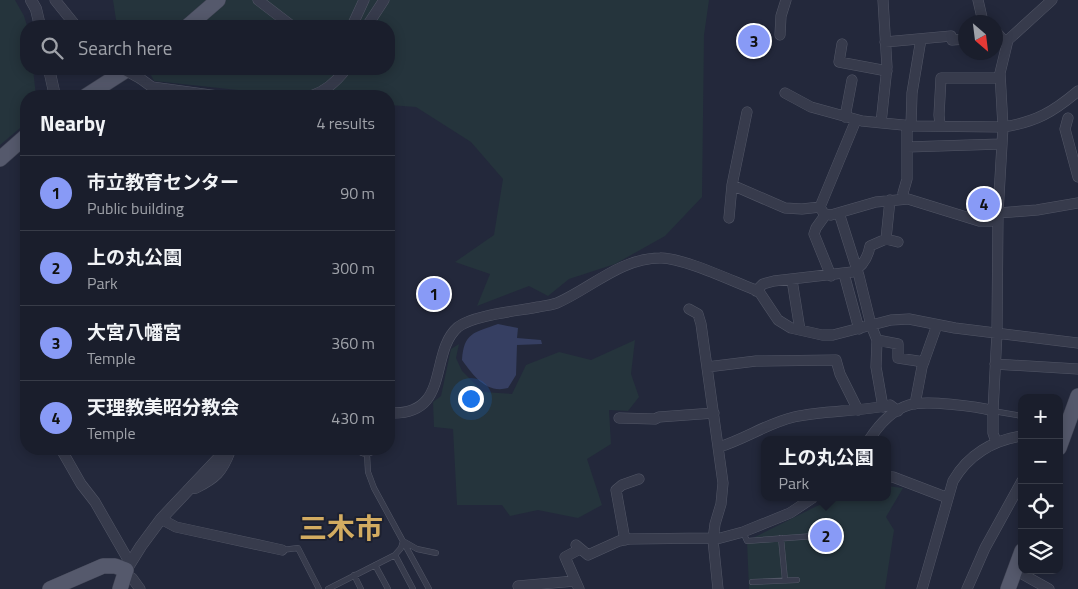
<!DOCTYPE html>
<html lang="en">
<head>
<meta charset="utf-8">
<style>
  :root { --surface:#1a1e2c; --page:#272b38; --text:#f1f3f6; --muted:#9fa2a9; --line:#383c48; --accent:#889af6 }
  body { margin:0; font-family:"Titillium Web","Noto Sans JP",sans-serif; background:var(--page); color:var(--text) }
  .controls { position:absolute; right:15px; bottom:15px; display:grid; overflow:hidden; border-radius:10px; box-shadow:0 2px 12px #0003 }
  .controls button { width:45px; height:45px; display:grid; place-items:center; padding:0; border:0; border-bottom:1px solid var(--line); background:var(--surface); color:var(--text); font:25px sans-serif }
  .compass { position:absolute; left:958px; top:15px; width:45px; height:45px; border-radius:50%; background:var(--surface); box-shadow:0 2px 12px #0003; rotate:152deg }
  .you { position:absolute; left:470px; top:398px; width:18px; height:18px; margin:-12px; border:4px solid #fff; border-radius:50%; background:#1a73e8; box-shadow:0 0 0 8px #1a73e833 }
  .badge { display:grid; place-items:center; width:32px; height:32px; border-radius:50%; background:var(--accent); color:#111; font-size:16px; font-weight:700 }
  .pin { position:absolute; translate:-50% -50%; border:2px solid #fff; box-shadow:0 1px 5px #0006 }
  .popup { position:absolute; left:761px; top:436px; width:130px; height:65px; box-sizing:border-box; display:grid; place-content:center; border-radius:10px; background:var(--surface); filter:drop-shadow(0 1px 4px #0005); font-size:16px; white-space:nowrap; color:var(--muted) }
  .popup b { font-size:19px; color:var(--text) }
  .popup::after { content:''; position:absolute; left:50%; top:100%; margin-left:-10px; border:10px solid transparent; border-top-color:var(--surface) }
  .list { margin:0; padding:0; list-style:none }
  h2 { display:flex; justify-content:space-between; align-items:center; height:65px; margin:0; padding:0 20px; font-size:21px }
  h2 small { font-size:16px; font-weight:400; color:var(--muted) }
  .list li { display:grid; grid-template-columns:32px 1fr auto; gap:15px; align-items:center; box-sizing:border-box; height:75px; padding:0 20px; border-top:1px solid var(--line) }
  .list b { display:block; font-size:19px; white-space:nowrap }
  .list p { margin:0; font-size:16px; white-space:nowrap; color:var(--muted) }
  .list em { font-size:16px; font-style:normal; color:var(--muted) }
  .icon { flex:none; width:28px; height:28px; fill:none; stroke:currentColor; stroke-width:2; stroke-linecap:round; stroke-linejoin:round }
  .map { position:relative; flex:none; width:1078px; height:589px; overflow:hidden }
  .search { position:absolute; background:var(--surface); box-shadow:0 2px 12px #0003; left:20px; top:20px; width:375px; height:55px; display:flex; align-items:center; gap:12px; box-sizing:border-box; padding:0 18px; border-radius:20px; color:var(--muted); font-size:19px }
  .panel { position:absolute; background:var(--surface); box-shadow:0 2px 12px #0003; left:20px; top:90px; width:375px; height:365px; border-radius:20px }
  .map>svg:first-child { display:block }
</style>
</head>
<body>
<div class="map">
<svg width="1078" height="589" viewBox="0 0 1078 589">
  <rect width="100%" height="100%" fill="#23283b"/>
  <path fill="#25343c" d="M0,0H15L24,16L27,26L26,69H33L36,96H26V123L0,145Z
    M113,0H709L704,35L702,197L665,236L615,264L569,279L548,296L529,286L477,306L490,274L455,262L494,235L503,179L471,142L416,107L389,105V96H292L154,81L148,69H389V26H117Z
    M635,340L631,374L639,397L628,411L609,410L611,444L587,459L602,505L578,518L538,510L510,516L502,505H457L453,429L434,427L433,402L441,396L451,349L459,344L456,358L462,371L483,392L512,394L526,365L559,352L591,360Z
    M887,486L903,488L886,517L894,530L885,589H749L747,541L817,506L841,497H887Z"/>
  <path fill="#363f62" d="M498,324L518,328L517,338L541,340L542,344L517,345L516,375L508,388C486,394 473,375 462,360C464,332 474,333 498,324Z"/>
  <g fill="none" stroke-linecap="round" stroke-linejoin="round">
    <g stroke="#525666" stroke-width="6">
      <path id="service" d="M993,411L1022,416
        M357,449C363,456 370,455 376,449
        M367,454L368,472L374,488L429,589
        M743,532L747,541L814,536
        M781,538L785,580
        M282,550L298,548L319,589
        M395,555L413,589
        M375,565L388,589
        M354,575L361,589
        M752,582L797,580
        M328,589L395,555L401,548L403,541L417,549L436,553"/>
    </g>
    <g stroke="#525666" stroke-width="11">
      <path id="minor" d="M55,0L76,26
        M258,0L292,26
        M978,0L983,22
        M352,26L364,0
        M367,26L384,0
        M996,32L1007,44
        M780,35L781,16L786,0
        M885,42L951,36L952,40L966,39
        M842,44L839,62L887,71
        M141,79L152,87L218,96
        M785,93L811,107L862,121L913,126L1003,127C1036,122 1053,112 1078,91
        M311,96C326,91 337,81 346,69
        M845,117L852,80
        M1068,118L1065,129L1078,177
        M881,123L887,67L883,0
        M940,125L939,115L941,78H1000
        M911,126L912,93L921,39
        M907,147L1001,144
        M732,185L785,208L802,209L820,207L824,214L831,215L876,202L908,199L979,221H998
        M904,199L903,193L907,179V125
        M820,207L856,120
        M839,213L859,276L871,325L877,340L876,367L883,407
        M998,213L1037,210L1078,203
        M826,214L816,228L814,234L831,276
        M729,218L732,185L747,112
        M886,239L890,200
        M844,274L859,329
        M792,280L800,330
        M756,291L763,284L774,281L852,272C862,267 868,257 870,246L886,239L898,242
        M689,309L698,314L701,324L723,483L721,504L715,524L713,540L718,589
        M877,340L898,344V358L924,362
        M995,364L1078,369
        M707,367L756,361L836,360L840,374L858,410
        M915,404L922,367L937,325
        M389,413C452,416 428,353 458,327C473,315 518,311 538,307C544,306 551,305 557,303C591,288 621,258 660,258C681,257 732,281 753,289L760,293L778,320L791,328L822,335H833L891,320L909,319L955,328L1078,343
        M619,418L655,419L659,417L714,413
        M869,440C878,426 892,410 909,405C925,400 976,406 993,411
        M996,442L993,433V411L997,333L998,213L1003,127L1000,73L1008,40L1052,0
        M719,447C745,439 768,423 794,417C826,410 859,412 890,405L898,411
        M61,449L81,484L95,502L130,563
        M887,477H893L948,498
        M161,519L176,527L282,550
        M625,540L616,490L622,485L639,479
        M576,545L588,555L619,541L629,539L709,538L713,540L743,532L790,513L814,497
        M1015,570L1049,589
        M125,574L132,578L140,589
        M518,586L575,581
        M579,589L565,557L580,549
        M922,589L953,481C968,455 993,440 1022,436
        M967,589L985,548L1022,481"/>
    </g>
    <g stroke="#525666" stroke-width="12">
      <path id="tertiary" d="M31,0L36,9L40,26
        M49,69L55,96
        M195,488C215,478 222,472 230,450
        M126,570L141,546L161,519L227,449"/>
    </g>
    <g stroke="#404454" stroke-width="16">
      <path id="primary" d="M188,26L218,0
        M86,96L128,69
        M0,159L26,136
        M1059,448L1078,396
        M50,589L103,566H115L126,570L120,589
        M1008,589L1022,551"/>
    </g>
    <use href="#service" stroke="#373b4c" stroke-width="5"/>
    <use href="#minor" stroke="#373b4c" stroke-width="10"/>
    <use href="#tertiary" stroke="#373b4c" stroke-width="11"/>
    <use href="#primary" stroke="#55596c" stroke-width="15"/>
    <g stroke="#525666" stroke-width="11" stroke-linecap="butt">
      <path id="minor-bridge" d="M123,69L141,79"/>
    </g>
    <use href="#minor-bridge" stroke="#373b4c" stroke-width="10"/>
  </g>
  <g text-anchor="middle" dominant-baseline="central" stroke-width="4" stroke-linejoin="round" paint-order="stroke">
    <g font-size="28" font-weight="bold" fill="#d3ac61" stroke="#1c2030">
      <text x="341" y="527">三木市</text>
    </g>
  </g>
</svg>
<div class="controls">
<button>+</button>
<button>−</button>
<button><svg class="icon" aria-label="locate" viewBox="0 0 24 24"><circle cx="12" cy="12" r="6"/><path d="M12 2v4M12 18v4M2 12h4M18 12h4"/></svg></button>
<button><svg class="icon" aria-label="layers" viewBox="0 0 24 24"><path d="M12 4l9 5-9 5-9-5zM3 14l9 5 9-5"/></svg></button>
</div>
<svg class="compass" viewBox="-18 -18 36 36"><path d="M0-13l5 13h-10z" fill="#e53935"/><path d="M0 13l5-13h-10z" fill="#9fa2a9"/></svg>
<div class="you"></div>
<div class="pin badge" style="left:434px;top:294px">1</div>
<div class="pin badge" style="left:826px;top:536px">2</div>
<div class="popup"><b>上の丸公園</b>Park</div>
<div class="pin badge" style="left:754px;top:41px">3</div>
<div class="pin badge" style="left:984px;top:204px">4</div>
<div class="search"><svg class="icon" aria-label="search" viewBox="0 0 24 24"><circle cx="10" cy="10" r="6"/><path d="M15 15l6 6"/></svg>Search here</div>
<section class="panel">
<h2>Nearby<small>4 results</small></h2>
<ul class="list">
<li><span class="badge">1</span><div><b>市立教育センター</b><p>Public building</p></div><em>90 m</em></li>
<li><span class="badge">2</span><div><b>上の丸公園</b><p>Park</p></div><em>300 m</em></li>
<li><span class="badge">3</span><div><b>大宮八幡宮</b><p>Temple</p></div><em>360 m</em></li>
<li><span class="badge">4</span><div><b>天理教美昭分教会</b><p>Temple</p></div><em>430 m</em></li>
</ul>
</section>
</div>
</body>
</html>
